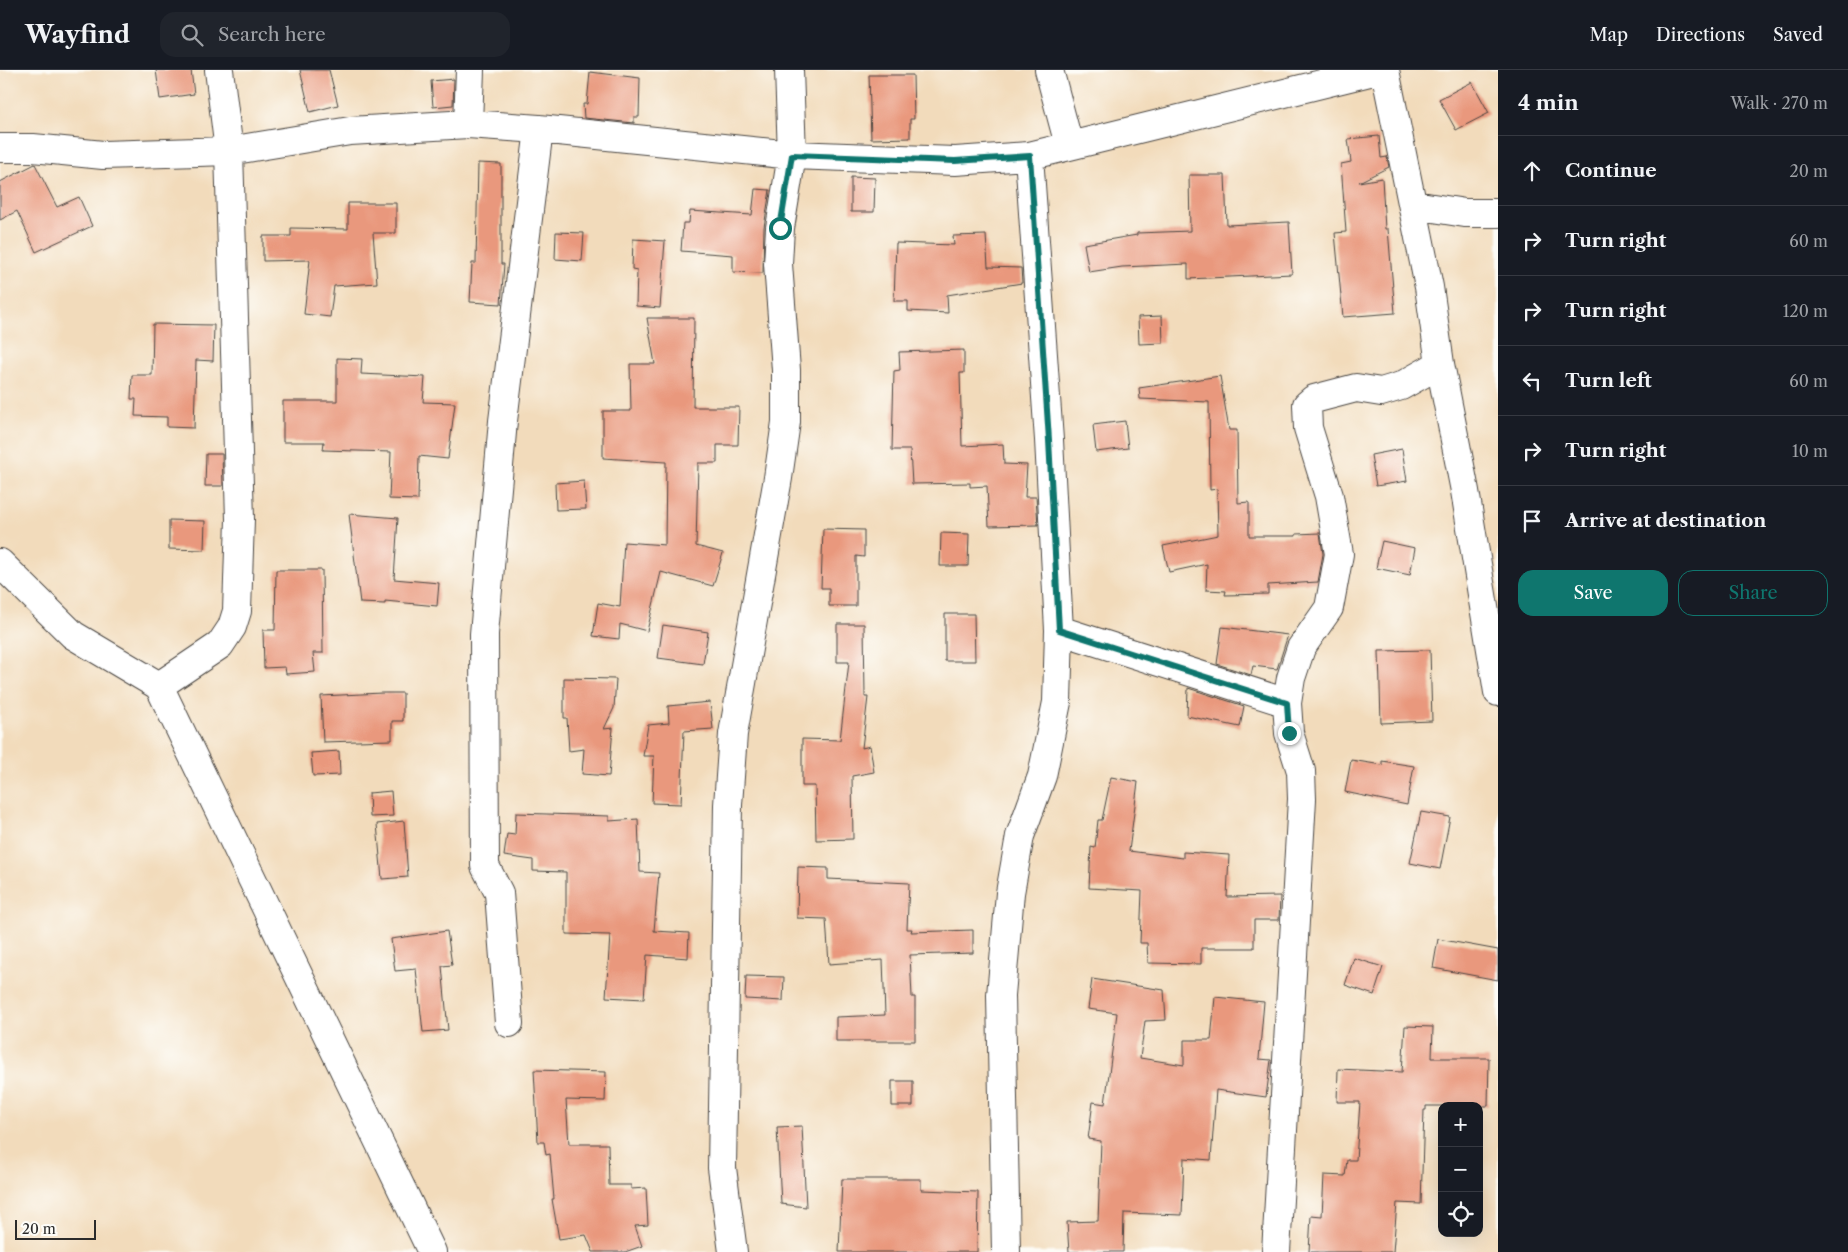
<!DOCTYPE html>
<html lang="en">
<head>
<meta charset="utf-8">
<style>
  :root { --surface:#171b24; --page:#20242c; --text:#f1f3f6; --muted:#9ea1a6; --line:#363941; --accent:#0f766e }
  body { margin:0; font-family:"Libre Caslon Text",serif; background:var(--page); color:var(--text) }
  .controls { position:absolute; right:15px; bottom:15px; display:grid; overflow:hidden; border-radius:10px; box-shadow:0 5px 20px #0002 }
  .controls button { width:45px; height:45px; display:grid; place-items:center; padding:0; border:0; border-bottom:1px solid var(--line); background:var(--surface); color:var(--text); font:25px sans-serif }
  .scale { position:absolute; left:15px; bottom:12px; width:81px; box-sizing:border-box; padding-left:5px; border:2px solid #2b2b2b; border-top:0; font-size:14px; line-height:18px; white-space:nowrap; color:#2b2b2b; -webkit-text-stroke:4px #fdfcf7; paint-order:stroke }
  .stop { position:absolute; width:15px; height:15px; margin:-11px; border:4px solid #0f766e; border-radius:50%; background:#fff }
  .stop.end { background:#0f766e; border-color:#fff; box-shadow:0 1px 5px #0008 }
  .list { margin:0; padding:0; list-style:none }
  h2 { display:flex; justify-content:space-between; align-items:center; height:65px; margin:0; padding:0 20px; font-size:21px }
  h2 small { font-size:16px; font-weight:400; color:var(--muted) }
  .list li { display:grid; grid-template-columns:32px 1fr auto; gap:15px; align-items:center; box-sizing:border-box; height:70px; padding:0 20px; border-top:1px solid var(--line) }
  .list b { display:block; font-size:19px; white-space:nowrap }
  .list em { font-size:16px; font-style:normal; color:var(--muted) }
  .actions { display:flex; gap:10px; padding:15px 20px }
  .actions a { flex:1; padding:11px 0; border:1px solid var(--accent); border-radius:15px; text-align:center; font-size:18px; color:var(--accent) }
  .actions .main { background:var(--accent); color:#fff }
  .icon { flex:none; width:28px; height:28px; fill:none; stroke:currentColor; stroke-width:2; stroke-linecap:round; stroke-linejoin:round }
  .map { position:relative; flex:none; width:1498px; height:1182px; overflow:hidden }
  header { display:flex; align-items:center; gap:30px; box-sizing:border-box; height:70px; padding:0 25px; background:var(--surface); border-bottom:1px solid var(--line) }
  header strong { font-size:24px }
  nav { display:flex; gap:28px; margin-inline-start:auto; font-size:18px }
  .search { width:350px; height:45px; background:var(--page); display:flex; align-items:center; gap:12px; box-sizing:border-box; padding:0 18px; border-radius:15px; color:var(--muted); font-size:19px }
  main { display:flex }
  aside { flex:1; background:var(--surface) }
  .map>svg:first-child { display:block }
</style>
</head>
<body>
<header>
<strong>Wayfind</strong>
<div class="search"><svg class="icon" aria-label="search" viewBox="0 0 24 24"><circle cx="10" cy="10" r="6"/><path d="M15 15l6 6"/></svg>Search here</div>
<nav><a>Map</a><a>Directions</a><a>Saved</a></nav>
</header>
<main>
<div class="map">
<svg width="1498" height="1182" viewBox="0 0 1498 1182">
  <rect width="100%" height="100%" fill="#fdfcf7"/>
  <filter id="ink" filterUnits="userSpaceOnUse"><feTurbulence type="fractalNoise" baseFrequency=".02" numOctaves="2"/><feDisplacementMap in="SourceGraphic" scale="10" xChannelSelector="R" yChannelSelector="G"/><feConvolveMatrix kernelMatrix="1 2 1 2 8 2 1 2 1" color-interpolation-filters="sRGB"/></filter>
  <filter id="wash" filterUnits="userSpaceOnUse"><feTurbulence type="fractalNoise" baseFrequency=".0096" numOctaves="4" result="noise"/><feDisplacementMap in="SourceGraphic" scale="20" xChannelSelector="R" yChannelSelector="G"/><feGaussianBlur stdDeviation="1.12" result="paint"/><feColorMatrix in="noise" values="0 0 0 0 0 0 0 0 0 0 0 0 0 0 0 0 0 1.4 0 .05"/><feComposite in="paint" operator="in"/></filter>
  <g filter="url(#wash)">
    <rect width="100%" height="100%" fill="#f2dbbb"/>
    <g id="blocks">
      <path fill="#e9987d" d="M156,0H191L194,24L160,29Z
        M300,0H329L338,35L310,42Z
        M590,2L640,8L639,47H634V53L584,48L583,34H587Z
        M869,5H913L914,49H910V68L871,69Z
        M454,9L453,35L433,37L431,11Z
        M1472,12L1489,43L1456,60L1439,29Z
        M1379,66L1381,88L1387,87L1389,97L1359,112L1382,108L1385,159H1388L1395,243L1343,247L1335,163L1346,162L1341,94L1351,92L1348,69Z
        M478,93L501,94V194H504L501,234L470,232L472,193H476Z
        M35,94L57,137L79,127L92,156L36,182L17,141L0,150V112Z
        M1189,105H1225L1227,155L1289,152L1292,204L1188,209V194L1122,197L1089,202L1084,174L1137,165V163L1190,161Z
        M851,107L875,108L874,142H851Z
        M755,119L770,120L764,157L763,203L733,202V185L681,181L683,153H689L690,141L752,145Z
        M348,133H396V163H373L377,213L334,216L330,247L304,244L310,190L263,191V166H291V158L348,159Z
        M556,162L584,163L582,191L555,189Z
        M986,165L988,197L1021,198L1022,213L947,225L948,243L908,241V231H894L896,173L954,175L953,166Z
        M633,169L665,171L660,238L636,236L637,200L632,199Z
        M1162,246L1163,273L1139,274L1138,247Z
        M647,248H694L693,337H739L738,375H717V393H698L696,476L723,483L713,516L661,502L647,561L620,554L619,569L593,566L598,533L620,537L624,472L665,475L666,392L603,388V341H631L630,294H655Z
        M153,254L214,255L213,291L196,290L194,358L167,357V347L135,346L136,329H131L132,305H152Z
        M964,280V303H960L962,376L1003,374L1004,394L1027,395L1025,427H1036L1038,455L989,456L987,416L970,417V413L912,414L910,380H892L894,301L900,300L899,282Z
        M337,288L362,289L361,304L425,307L423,332L455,333L448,389L419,386L418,430L389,429L391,382L323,380L324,372H283V331H337Z
        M1220,306L1229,360H1237L1238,433L1249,432V466H1296V464L1320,463L1323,484L1318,512L1268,515V524L1225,525L1226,521L1206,520L1207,494L1169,502L1163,476L1218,465L1217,419L1210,420L1209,332L1140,329L1139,318Z
        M1125,351L1128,378L1096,382L1093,355Z
        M1402,379L1407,411L1376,416L1371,385Z
        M206,384H222L223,416H205Z
        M584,411L586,439L556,440L555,413Z
        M349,444L398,448L394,509L439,513L437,536L385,531V534L360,533Z
        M169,450L205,451L204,480L169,479Z
        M823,459L864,460V487L856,486V536H829V518H821Z
        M941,463L969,464L968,496H940Z
        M1382,471L1415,478L1410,505L1376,498Z
        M276,500H322L323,583H313L315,602L286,604L285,597L264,598L263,560H275Z
        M945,544H974L975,591H945Z
        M837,554H864L865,627H868L862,678L870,676L874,702L852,706L853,769L816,770L815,716H802V669L840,670L849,592H837Z
        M663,555L708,562L703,594L658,588Z
        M1222,557L1288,565L1277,599L1253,596L1251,605L1217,594Z
        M1430,580L1432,651L1381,653L1379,581Z
        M564,608L616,609L614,638L604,659L613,658L609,706L582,704L584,679L569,681L567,648H564Z
        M1188,618L1244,636L1240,657L1187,646Z
        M382,623H403V651H392V670L323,672L321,626Z
        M710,632L713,659L684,661L681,734L652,733L654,686H643L648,655L669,653L668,636Z
        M339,681L340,705L313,706L311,683Z
        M1351,690L1382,695V691L1414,696L1407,735L1345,722Z
        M1111,707L1138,712L1129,781L1183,788V782L1229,785L1227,827L1280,826L1279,850H1254V878H1201V894L1148,893L1147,873H1140L1142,821L1089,818L1091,777L1095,778L1098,750H1102Z
        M391,721L393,746L370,747L369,723Z
        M1421,742L1450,747L1440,799L1410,793Z
        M516,743L609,746V751L638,749L640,802L659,803L654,861L689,863L688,888L647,885L644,929L606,927L610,865L566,864V802L533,801V790L504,786L507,764L515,765Z
        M404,751L408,807L382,809L377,754Z
        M798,797L828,798V809L909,813L907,859H912L911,862L973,860V883L910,885L912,927H915V971H836V947L885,945L883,890L829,894L826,849L797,848Z
        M447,861L452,895L442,896L448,960L423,962L416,899L395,901L391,869Z
        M1438,869L1498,880V910L1433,898Z
        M1354,888L1383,897L1374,925L1345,915Z
        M746,906L784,907L783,931L745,929Z
        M1092,909L1164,920L1166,950L1145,951L1140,988L1184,995V970H1211L1215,927L1264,932L1259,989L1271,990L1266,1027L1216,1020L1211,1090L1184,1088L1182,1145L1124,1143L1123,1182H1069L1067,1152L1098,1151L1101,1071L1088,1069L1093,1032L1105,1034L1117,943L1088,939Z
        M1405,956L1433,957L1432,988H1489L1488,1036H1426V1040H1424L1421,1134L1397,1133L1393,1182H1309L1311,1145L1322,1146L1324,1105L1345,1106L1347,1090H1356L1360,1032H1337L1338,999L1402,1002Z
        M534,1000L606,1002L605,1031L566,1030L569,1074H608L609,1115H631V1119L646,1118L648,1155L635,1156L642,1176L625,1182H593L586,1165L559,1169L552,1129H554L550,1084L546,1085L544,1072H538Z
        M892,1011H913V1036H892Z
        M802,1056L806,1137L781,1134L777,1057Z
        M842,1109H921V1120L978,1122L977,1182H839Z"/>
    </g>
  </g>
  <g filter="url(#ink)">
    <use href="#blocks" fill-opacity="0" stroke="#494541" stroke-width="1"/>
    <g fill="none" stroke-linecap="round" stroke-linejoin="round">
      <g stroke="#494541" stroke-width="30">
        <path id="minor" d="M1049,0L1069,75
          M1385,0L1429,217L1440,294L1465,421L1498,622
          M468,54L470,0
          M0,78H33L103,85L229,81L350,61L468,54L539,59L792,85L955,91L1029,86L1378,0
          M1414,135L1465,143H1498
          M0,493L73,565L159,616L432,1182
          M1059,560L1287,633
          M159,616L220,575L232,557L237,541L240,449L229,81L219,0
          M509,953L499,823L485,796L484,564L503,351L539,59
          M733,1182L722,1098L728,735L733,664L778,408L786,352V300L778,194L780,158L792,85L789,0
          M1006,1182L1001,925L1010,823L1020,766L1042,706L1057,632L1059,560L1049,370L1029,86
          M1276,1182L1302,729L1301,701L1289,663L1287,633L1291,608L1301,578L1329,538L1339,484L1329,426L1308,358L1307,335L1314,329L1356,318L1381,322L1401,316L1440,294"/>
      </g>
      <use href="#minor" stroke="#fff" stroke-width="28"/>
    </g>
  </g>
  <g fill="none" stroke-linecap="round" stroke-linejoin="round" filter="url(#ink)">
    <path stroke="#0f766e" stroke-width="6" d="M780,158L792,85L955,91L1030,86L1049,370L1059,560L1287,633L1289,663"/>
  </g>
</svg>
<div class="controls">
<button>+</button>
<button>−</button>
<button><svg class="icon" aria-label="locate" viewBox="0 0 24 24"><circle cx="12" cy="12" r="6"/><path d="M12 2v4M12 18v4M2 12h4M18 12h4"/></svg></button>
</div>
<div class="scale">20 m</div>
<div class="stop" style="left:780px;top:158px"></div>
<div class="stop end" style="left:1289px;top:663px"></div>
</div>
<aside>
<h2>4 min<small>Walk · 270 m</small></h2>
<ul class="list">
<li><svg class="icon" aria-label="ahead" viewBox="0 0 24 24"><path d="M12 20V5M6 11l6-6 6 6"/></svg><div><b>Continue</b></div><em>20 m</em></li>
<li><svg class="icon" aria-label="right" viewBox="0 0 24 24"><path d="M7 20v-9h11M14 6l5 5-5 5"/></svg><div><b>Turn right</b></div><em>60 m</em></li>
<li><svg class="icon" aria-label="right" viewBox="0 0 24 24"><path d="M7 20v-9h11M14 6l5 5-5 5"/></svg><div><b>Turn right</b></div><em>120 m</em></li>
<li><svg class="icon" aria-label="left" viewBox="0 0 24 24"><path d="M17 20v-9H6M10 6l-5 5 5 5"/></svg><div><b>Turn left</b></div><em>60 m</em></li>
<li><svg class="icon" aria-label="right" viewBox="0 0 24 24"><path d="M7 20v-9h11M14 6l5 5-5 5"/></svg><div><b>Turn right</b></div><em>10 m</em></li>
<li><svg class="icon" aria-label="arrive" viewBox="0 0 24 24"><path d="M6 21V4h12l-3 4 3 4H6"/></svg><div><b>Arrive at destination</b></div></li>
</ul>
<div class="actions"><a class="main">Save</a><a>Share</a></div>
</aside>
</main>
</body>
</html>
